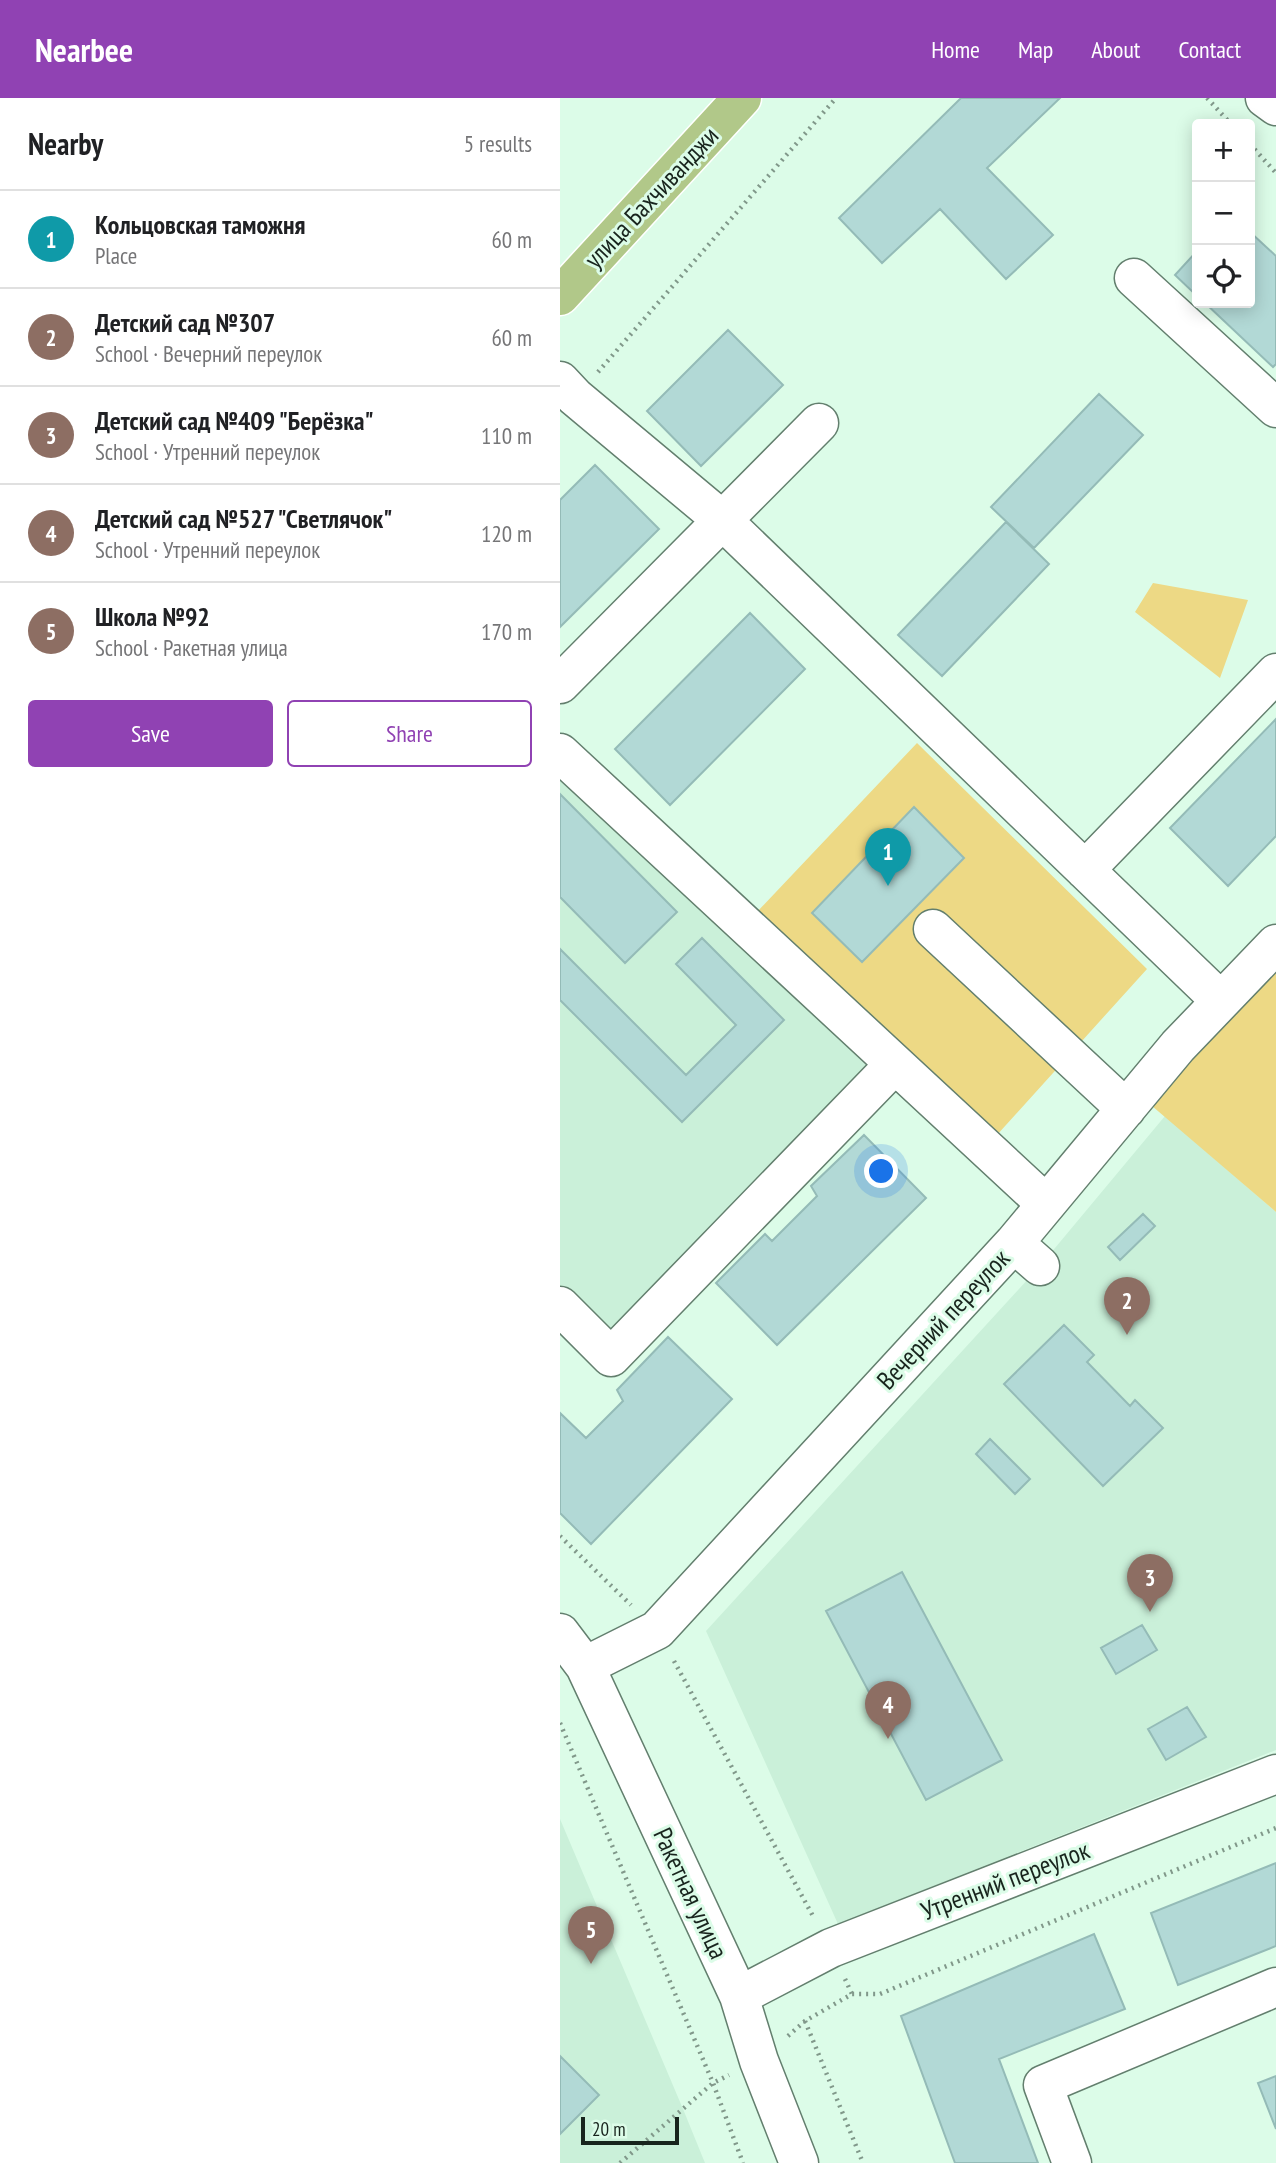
<!DOCTYPE html>
<html lang="en">
<head>
<meta charset="utf-8">
<style>
  :root { --surface:#fff; --page:#f2f2f2; --text:#202124; --muted:#757577; --line:#e0e0e0; --accent:#9042b3 }
  body { margin:0; font-family:"PT Sans Narrow",sans-serif; background:var(--page); color:var(--text) }
  .controls { position:absolute; right:21px; top:21px; display:grid; overflow:hidden; border-radius:7px; box-shadow:0 4px 18px #0003 }
  .controls button { width:63px; height:63px; display:grid; place-items:center; padding:0; border:0; border-bottom:2px solid var(--line); background:var(--surface); color:var(--text); font:35px sans-serif }
  .scale { position:absolute; left:21px; bottom:18px; width:98px; box-sizing:border-box; padding-left:7px; border:4px solid #18241d; border-top:0; font-size:19px; line-height:24px; white-space:nowrap; color:#18241d; -webkit-text-stroke:5px #dcfce8; paint-order:stroke }
  .you { position:absolute; left:322px; top:1074px; width:24px; height:24px; margin:-18px; border:5px solid #fff; border-radius:50%; background:#1a73e8; box-shadow:0 0 0 10px #1a73e833 }
  .badge { display:grid; place-items:center; width:46px; height:46px; border-radius:50%; background:var(--accent); color:#fff; font-size:23px; font-weight:700 }
  .pin { position:absolute; translate:-50% -58px; filter:drop-shadow(0 2px 4px #0008) }
  .pin::after { content:''; position:absolute; top:37px; width:24px; height:21px; background:inherit; clip-path:polygon(0 0,100% 0,50% 100%) }
  .list { margin:0; padding:0; list-style:none }
  h2 { display:flex; justify-content:space-between; align-items:center; height:91px; margin:0; padding:0 28px; font-size:30px }
  h2 small { font-size:23px; font-weight:400; color:var(--muted) }
  .list li { display:grid; grid-template-columns:46px 1fr auto; gap:21px; align-items:center; box-sizing:border-box; height:98px; padding:0 28px; border-top:2px solid var(--line) }
  .list b { display:block; font-size:26px; white-space:nowrap }
  .list p { margin:0; font-size:23px; white-space:nowrap; color:var(--muted) }
  .list em { font-size:23px; font-style:normal; color:var(--muted) }
  .actions { display:flex; gap:14px; padding:21px 28px }
  .actions a { flex:1; padding:16px 0; border:2px solid var(--accent); border-radius:7px; text-align:center; font-size:24px; color:var(--accent) }
  .actions .main { background:var(--accent); color:#fff }
  .icon { flex:none; width:38px; height:38px; fill:none; stroke:currentColor; stroke-width:2; stroke-linecap:round; stroke-linejoin:round }
  .map { position:relative; flex:none; width:716px; height:2065px; overflow:hidden }
  header { display:flex; align-items:center; gap:42px; box-sizing:border-box; height:98px; padding:0 35px; background:var(--accent); color:#fff }
  header strong { font-size:33px }
  nav { display:flex; gap:38px; margin-inline-start:auto; font-size:24px }
  main { display:flex }
  aside { flex:1; background:var(--surface) }
  .map>svg:first-child { display:block }
</style>
</head>
<body>
<header>
<strong>Nearbee</strong>
<nav><a>Home</a><a>Map</a><a>About</a><a>Contact</a></nav>
</header>
<main>
<aside>
<h2>Nearby<small>5 results</small></h2>
<ul class="list">
<li><span class="badge" style="background:#0f9aa8">1</span><div><b>Кольцовская таможня</b><p>Place</p></div><em>60 m</em></li>
<li><span class="badge" style="background:#8d6e63">2</span><div><b>Детский сад №307</b><p>School · Вечерний переулок</p></div><em>60 m</em></li>
<li><span class="badge" style="background:#8d6e63">3</span><div><b>Детский сад №409 &quot;Берёзка&quot;</b><p>School · Утренний переулок</p></div><em>110 m</em></li>
<li><span class="badge" style="background:#8d6e63">4</span><div><b>Детский сад №527 &quot;Светлячок&quot;</b><p>School · Утренний переулок</p></div><em>120 m</em></li>
<li><span class="badge" style="background:#8d6e63">5</span><div><b>Школа №92</b><p>School · Ракетная улица</p></div><em>170 m</em></li>
</ul>
<div class="actions"><a class="main">Save</a><a>Share</a></div>
</aside>
<div class="map">
<svg width="716" height="2065" viewBox="0 0 716 2065">
  <rect width="100%" height="100%" fill="#dcfce8"/>
  <path fill="#caf0d9" d="M0,664L326,967L50,1248L0,1198Z
    M605,1018L716,1114V1652L278,1826L146,1533L480,1168Z
    M0,1721L123,2011L145,2065H0Z"/>
  <path fill="#edd985" d="M593,485L688,502L660,580L575,514Z
    M357,645L587,871L436,1038L197,814Z
    M716,858V1114L578,996Z"/>
  <path fill="#b2d9d6" stroke="#94bbb7" stroke-width="2" d="M401,0H500L427,70L493,137L446,181L380,111L322,165L279,120Z
    M690,134L716,158V266L713,269L645,205H690Z
    M637,153V198L615,177Z
    M168,232L223,287L141,368L87,313Z
    M539,296L583,337L474,450L431,409Z
    M35,367L99,431L0,529V402Z
    M446,424L489,466L382,578L338,537Z
    M190,515L245,571L110,707L55,651Z
    M716,621V738L668,788L610,730Z
    M0,696L117,814L65,865L0,799Z
    M354,709L404,760L302,864L252,815Z
    M142,840L224,922L122,1024L0,902V851L126,977L176,927L116,866Z
    M304,1037L366,1100L217,1247L156,1185L205,1136L212,1143L257,1098L251,1088Z
    M583,1116L595,1128L560,1162L548,1149Z
    M504,1227L534,1257L527,1264L570,1308L575,1302L603,1330L543,1388L444,1286Z
    M108,1239L172,1301L31,1446L0,1415V1315L26,1340L63,1303L57,1292Z
    M430,1341L470,1381L455,1396L416,1356Z
    M342,1474L442,1662L366,1702L266,1513Z
    M582,1527L597,1552L556,1576L541,1550Z
    M627,1609L646,1639L606,1662L588,1631Z
    M716,1765V1848L618,1887L591,1815Z
    M534,1836L565,1911L439,1961L478,2065H395L341,1918Z
    M0,1958L39,1997L0,2036Z
    M716,1978V2031L698,1985Z"/>
  <g fill="none" stroke-linecap="round" stroke-linejoin="round">
    <g stroke="#637f6e" stroke-width="41">
      <path id="minor" d="M705,0L716,8
        M574,180L716,310
        M0,283L15,299L161,421L661,903
        M0,586L259,325
        M0,655L486,1106
        M525,772L716,575
        M373,831L566,1011
        M454,1145L480,1168
        M0,1208L51,1259L335,966
        M0,1535L25,1568L179,1898L199,1963L239,2065
        M25,1568L97,1532L454,1145L618,948L716,846
        M179,1898L271,1850L716,1676
        M512,2065L483,1987L716,1889"/>
    </g>
    <g stroke="#fff" stroke-width="41">
      <path id="major" d="M0,198L182,0"/>
    </g>
    <path stroke="#81988a" stroke-width="4.5" stroke-dasharray="2 5" stroke-linecap="butt" d="M647,0L671,26
      M690,46L716,75
      M38,274L276,0
      M0,1438L71,1507
      M114,1563L254,1820
      M0,1625L153,1985L183,2065
      M285,1881L292,1896
      M245,1923L303,2065
      M228,1938L245,1923L292,1896H320L716,1730
      M60,2065L153,1985L169,1977"/>
    <use href="#minor" stroke="#fff" stroke-width="38"/>
    <use href="#major" stroke="#b1c889" stroke-width="38"/>
  </g>
  <g text-anchor="middle" dominant-baseline="central" stroke-width="6" stroke-linejoin="round" paint-order="stroke">
    <g font-size="26" fill="#18241d" stroke="#dcfce8">
      <text transform="translate(91 99) rotate(-47)">улица Бахчиванджи</text>
      <text transform="translate(383 1221) rotate(-47)">Вечерний переулок</text>
      <text transform="translate(445 1782) rotate(-21)">Утренний переулок</text>
      <text transform="translate(131 1795) rotate(65)">Ракетная улица</text>
    </g>
  </g>
</svg>
<div class="controls">
<button>+</button>
<button>−</button>
<button><svg class="icon" aria-label="locate" viewBox="0 0 24 24"><circle cx="12" cy="12" r="6"/><path d="M12 2v4M12 18v4M2 12h4M18 12h4"/></svg></button>
</div>
<div class="scale">20 m</div>
<div class="you"></div>
<div class="pin badge" style="left:328px;top:788px;background:#0f9aa8">1</div>
<div class="pin badge" style="left:567px;top:1237px;background:#8d6e63">2</div>
<div class="pin badge" style="left:590px;top:1514px;background:#8d6e63">3</div>
<div class="pin badge" style="left:328px;top:1641px;background:#8d6e63">4</div>
<div class="pin badge" style="left:31px;top:1866px;background:#8d6e63">5</div>
</div>
</main>
</body>
</html>
